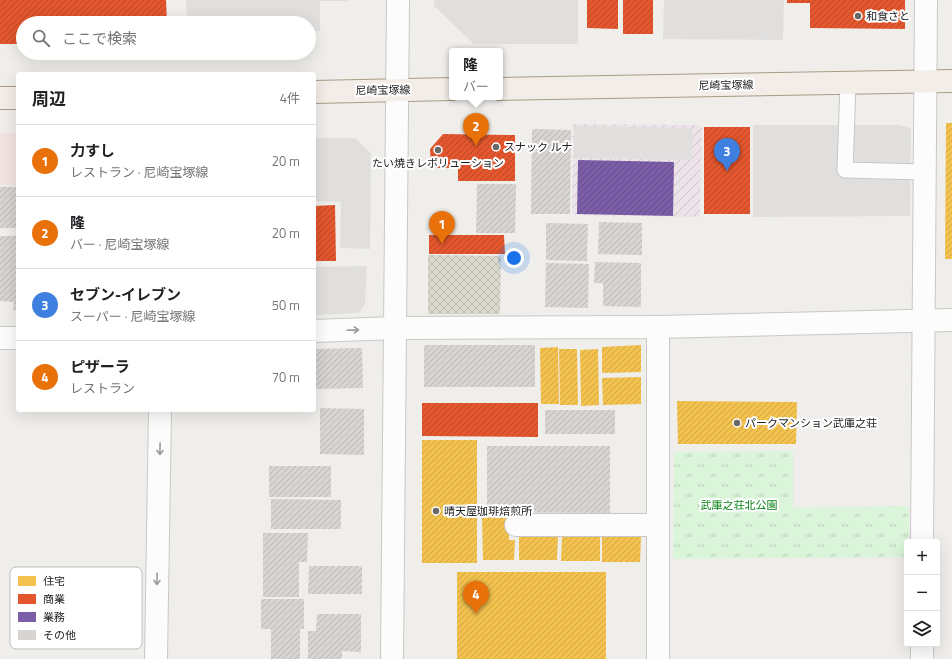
<!DOCTYPE html>
<html lang="ja">
<head>
<meta charset="utf-8">
<style>
  :root { --surface:#fff; --page:#f2f2f2; --text:#202124; --muted:#757577; --line:#e0e0e0; --accent:#6a6968 }
  body { margin:0; font-family:"Titillium Web","Noto Sans JP",sans-serif; background:var(--page); color:var(--text) }
  .controls { position:absolute; right:12px; bottom:12px; display:grid; overflow:hidden; border-radius:4px; box-shadow:0 4px 16px #0002 }
  .controls button { width:36px; height:36px; display:grid; place-items:center; padding:0; border:0; border-bottom:1px solid var(--line); background:var(--surface); color:var(--text); font:20px sans-serif }
  .you { position:absolute; left:514px; top:258px; width:14px; height:14px; margin:-10px; border:3px solid #fff; border-radius:50%; background:#1a73e8; box-shadow:0 0 0 6px #1a73e833 }
  .badge { display:grid; place-items:center; width:26px; height:26px; border-radius:50%; background:var(--accent); color:#fff; font-size:13px; font-weight:700 }
  .pin { position:absolute; translate:-50% -33px; filter:drop-shadow(0 1px 2px #0008) }
  .pin::after { content:''; position:absolute; top:21px; width:14px; height:12px; background:inherit; clip-path:polygon(0 0,100% 0,50% 100%) }
  .popup { position:absolute; left:449px; top:48px; width:54px; height:52px; box-sizing:border-box; display:grid; place-content:center; border-radius:4px; background:var(--surface); filter:drop-shadow(0 1px 3px #0005); font-size:13px; white-space:nowrap; color:var(--muted) }
  .popup b { font-size:15px; color:var(--text) }
  .popup::after { content:''; position:absolute; left:50%; top:100%; margin-left:-8px; border:8px solid transparent; border-top-color:var(--surface) }
  .list { margin:0; padding:0; list-style:none }
  h2 { display:flex; justify-content:space-between; align-items:center; height:52px; margin:0; padding:0 16px; font-size:17px }
  h2 small { font-size:13px; font-weight:400; color:var(--muted) }
  .list li { display:grid; grid-template-columns:26px 1fr auto; gap:12px; align-items:center; box-sizing:border-box; height:72px; padding:0 16px; border-top:1px solid var(--line) }
  .list b { display:block; font-size:15px; white-space:nowrap }
  .list p { margin:0; font-size:13px; white-space:nowrap; color:var(--muted) }
  .list em { font-size:13px; font-style:normal; color:var(--muted) }
  .icon { flex:none; width:22px; height:22px; fill:none; stroke:currentColor; stroke-width:2; stroke-linecap:round; stroke-linejoin:round }
  .map { position:relative; flex:none; width:952px; height:659px; overflow:hidden }
  .search { position:absolute; background:var(--surface); box-shadow:0 4px 16px #0002; left:16px; top:16px; width:300px; height:44px; display:flex; align-items:center; gap:10px; box-sizing:border-box; padding:0 14px; border-radius:22px; color:var(--muted); font-size:15px }
  .panel { position:absolute; background:var(--surface); box-shadow:0 4px 16px #0002; left:16px; top:72px; width:300px; height:340px; border-radius:4px }
  .map>svg:first-child { display:block }
</style>
</head>
<body>
<div class="map">
<svg width="952" height="659" viewBox="0 0 952 659">
  <defs>
    <pattern id="industrial-furrows" width="10" height="10" patternUnits="userSpaceOnUse"><rect width="10" height="10" fill="#ede4e9"/><path d="M-1 1l2-2M0 10L10 0M9 11l2-2" fill="none" stroke="#cbc3c8"/></pattern>
    <pattern id="construction-cross-hatch" width="8" height="8" patternUnits="userSpaceOnUse"><rect width="8" height="8" fill="#d9d9cd"/><path d="M0 0l8 8M0 8l8-8" fill="none" stroke="#babab0"/></pattern>
    <pattern id="park-tufts" width="24" height="20" patternUnits="userSpaceOnUse"><rect width="24" height="20" fill="#daf5da"/><path d="M3 7l-1-3M5 7V3M7 7l1-3M15 17l-1-3M17 17v-4M19 17l1-3" fill="none" stroke="#bbd2bb"/></pattern>
    <pattern id="homes-hatch" width="6" height="6" patternUnits="userSpaceOnUse"><rect width="6" height="6" fill="#f2c14e"/><path d="M-1 1l2-2M0 6l6-6M5 7l2-2" fill="none" stroke="#cfa644"/></pattern>
    <pattern id="shops-hatch" width="6" height="6" patternUnits="userSpaceOnUse"><rect width="6" height="6" fill="#e4572e"/><path d="M-1 1l2-2M0 6l6-6M5 7l2-2" fill="none" stroke="#b84827"/></pattern>
    <pattern id="offices-hatch" width="6" height="6" patternUnits="userSpaceOnUse"><rect width="6" height="6" fill="#7b5ea7"/><path d="M-1 1l2-2M0 6l6-6M5 7l2-2" fill="none" stroke="#644d88"/></pattern>
    <pattern id="building-hatch" width="6" height="6" patternUnits="userSpaceOnUse"><rect width="6" height="6" fill="#d7d4d2"/><path d="M-1 1l2-2M0 6l6-6M5 7l2-2" fill="none" stroke="#b8b6b4"/></pattern>
  </defs>
  <rect width="100%" height="100%" fill="#f0eeeb"/>
  <path fill="#f1e3e1" d="M0,133H18V185H0Z"/>
  <path fill="url(#industrial-furrows)" d="M573,124L702,125L700,217L572,215Z"/>
  <path fill="url(#construction-cross-hatch)" d="M428,255L501,256L500,314H428Z"/>
  <path fill="url(#park-tufts)" d="M793,451V508L909,506V542H907V557L673,559L674,452Z"/>
  <path fill="#e0dfde" d="M186,0H347V1H320V31H309V23H187Z
    M434,0H578V44H474L434,6Z
    M664,0H784L783,40L663,39Z
    M753,125H897L911,128L910,216L753,217Z
    M574,126L693,128L692,160L574,158Z
    M314,138H355L371,153L370,249L340,248L341,202L314,201Z
    M367,266L365,304L359,313L314,315V267Z"/>
  <path fill="url(#homes-hatch)" d="M946,123H952V259H945Z
    M641,345V372L602,373V347Z
    M558,347L559,404H541L540,348Z
    M559,349H577L578,405H560Z
    M598,349L599,405L581,406L580,350Z
    M641,377V404L603,405L602,378Z
    M677,401L797,402L796,444H678Z
    M422,440H477V563H422Z
    M482,517L509,518V540H515L514,560H483Z
    M519,535H558L557,560H519Z
    M562,536H600V561H561Z
    M602,537H641L640,562H602Z
    M457,572H606V659H457Z"/>
  <path fill="url(#shops-hatch)" d="M0,0H166L167,23H23V44H0Z
    M587,0H618V29L587,28Z
    M623,0H653V34H623Z
    M787,0H905V29L810,28V3H787Z
    M704,127H750V214H704Z
    M443,134L515,135V181H458V168H431L430,149Z
    M335,205L336,261H314V206Z
    M429,235H504L505,254H429Z
    M422,403H538V437L422,436Z"/>
  <path fill="url(#offices-hatch)" d="M578,160L674,162L673,216L577,214Z"/>
  <path fill="url(#building-hatch)" d="M532,129L571,130L570,214H531Z
    M477,184H516L515,233H476Z
    M0,187H18V228H0Z
    M599,222L642,223V255L598,254Z
    M546,223L588,224L587,261L546,260Z
    M0,236H18V310H13L14,302L0,301Z
    M595,262L641,263V307L603,306V283H594Z
    M546,263L589,264L588,308L545,307Z
    M424,345H535V387H424Z
    M362,348L363,388L314,389V349Z
    M320,408L364,409V455L320,454Z
    M545,410H615V434H545Z
    M487,446H610V513L487,512Z
    M269,466H331V497H269Z
    M271,499L341,500V529H271Z
    M263,533H308L307,562H299V597H263Z
    M309,566H362V594H308Z
    M261,599H304V629H300V659H271V629H261Z
    M317,614H361V652L342,651V659H308V631H316Z"/>
  <g fill="none" stroke-linecap="round" stroke-linejoin="round">
    <g stroke="#c9c8c7" stroke-width="17">
      <path id="service" d="M848,83L845,170L925,172"/>
    </g>
    <g stroke="#c9c8c7" stroke-width="24">
      <path id="minor" d="M658,327V659
        M314,331L395,328L658,327L952,320
        M0,338H18
        M516,525H658
        M922,542L926,0
        M156,659L160,410
        M922,659V644"/>
    </g>
    <g stroke="#c9c8c7" stroke-width="24">
      <path id="tertiary" d="M392,659L398,0"/>
    </g>
    <g stroke="#a79c86" stroke-width="24">
      <path id="primary" d="M500,89L952,81
        M314,92L452,89
        M0,98H18"/>
    </g>
    <use href="#service" stroke="#fdfcfc" stroke-width="15"/>
    <use href="#minor" stroke="#fdfcfc" stroke-width="22"/>
    <use href="#tertiary" stroke="#fdfcfc" stroke-width="22"/>
    <use href="#primary" stroke="#f3ede7" stroke-width="22"/>
  </g>
  <defs><path id="oneway-shaft" d="M-6 0H5M1.5-3L5.5 0L1.5 3" fill="none" stroke-width="1.6" stroke-linecap="round" stroke-linejoin="round"/></defs>
  <g stroke="#9a9a9a">
    <use href="#oneway-shaft" transform="translate(353 330) rotate(-2)"/>
    <use href="#oneway-shaft" transform="translate(160 449) rotate(91)"/>
    <use href="#oneway-shaft" transform="translate(157 579) rotate(91)"/>
  </g>
  <g fill="#6a6968" stroke="#fff" stroke-width="1.5">
    <circle cx="858" cy="16" r="4"/>
    <circle cx="496" cy="147" r="4"/>
    <circle cx="438" cy="150" r="4"/>
    <circle cx="737" cy="423" r="4"/>
    <circle cx="436" cy="511" r="4"/>
  </g>
  <g text-anchor="middle" dominant-baseline="central" stroke-width="4" stroke-linejoin="round" paint-order="stroke">
    <g font-size="11" fill="#222" stroke="#fff" text-anchor="start">
      <text x="866" y="16">和食さと</text>
      <text x="504" y="147">スナック ルナ</text>
      <text x="438" y="163" text-anchor="middle">たい焼きレボリューション</text>
      <text x="745" y="423">パークマンション武庫之荘</text>
      <text x="444" y="511">晴天屋珈琲焙煎所</text>
    </g>
    <g font-size="11" fill="#222" stroke="#fff">
      <text transform="translate(726 85) rotate(-1)">尼崎宝塚線</text>
      <text transform="translate(383 90) rotate(-1)">尼崎宝塚線</text>
    </g>
    <g font-size="11" fill="#0c8416" stroke="#fff">
      <text x="739" y="505">武庫之荘北公園</text>
    </g>
  </g>
  <rect x="10" y="567" width="132" height="82" rx="6" fill="#fff" stroke="#bdbdbd" stroke-width="1"/>
  <rect x="18" y="576" width="18" height="10" fill="#f2c14e"/>
  <rect x="18" y="594" width="18" height="10" fill="#e4572e"/>
  <rect x="18" y="612" width="18" height="10" fill="#7b5ea7"/>
  <rect x="18" y="630" width="18" height="10" fill="#d7d4d2"/>
  <g font-size="11" fill="#222">
    <text x="43" y="585">住宅</text>
    <text x="43" y="603">商業</text>
    <text x="43" y="621">業務</text>
    <text x="43" y="639">その他</text>
  </g>
</svg>
<div class="controls">
<button>+</button>
<button>−</button>
<button><svg class="icon" aria-label="layers" viewBox="0 0 24 24"><path d="M12 4l9 5-9 5-9-5zM3 14l9 5 9-5"/></svg></button>
</div>
<div class="you"></div>
<div class="pin badge" style="left:442px;top:244px;background:#e8710a">1</div>
<div class="pin badge" style="left:476px;top:146px;background:#e8710a">2</div>
<div class="popup"><b>隆</b>バー</div>
<div class="pin badge" style="left:727px;top:171px;background:#3f7fe0">3</div>
<div class="pin badge" style="left:476px;top:614px;background:#e8710a">4</div>
<div class="search"><svg class="icon" aria-label="search" viewBox="0 0 24 24"><circle cx="10" cy="10" r="6"/><path d="M15 15l6 6"/></svg>ここで検索</div>
<section class="panel">
<h2>周辺<small>4件</small></h2>
<ul class="list">
<li><span class="badge" style="background:#e8710a">1</span><div><b>力すし</b><p>レストラン · 尼崎宝塚線</p></div><em>20 m</em></li>
<li><span class="badge" style="background:#e8710a">2</span><div><b>隆</b><p>バー · 尼崎宝塚線</p></div><em>20 m</em></li>
<li><span class="badge" style="background:#3f7fe0">3</span><div><b>セブン-イレブン</b><p>スーパー · 尼崎宝塚線</p></div><em>50 m</em></li>
<li><span class="badge" style="background:#e8710a">4</span><div><b>ピザーラ</b><p>レストラン</p></div><em>70 m</em></li>
</ul>
</section>
</div>
</body>
</html>
